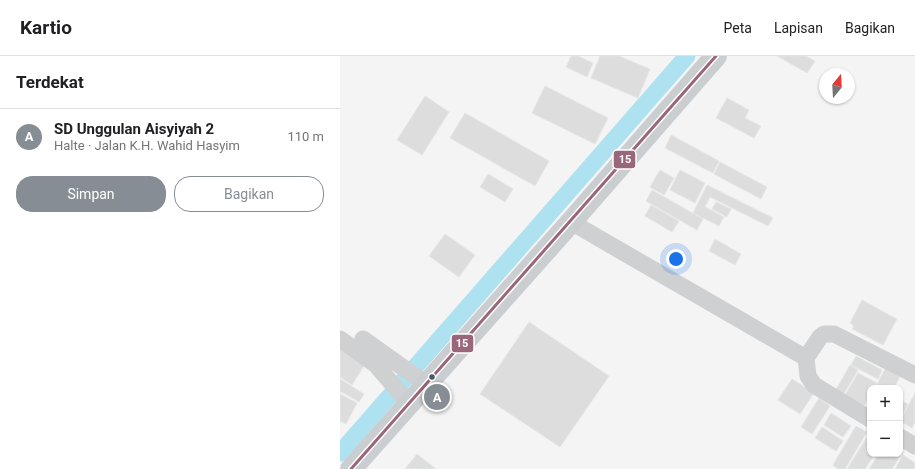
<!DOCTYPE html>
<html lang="id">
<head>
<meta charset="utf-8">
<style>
  :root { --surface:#fff; --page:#f2f2f2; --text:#202124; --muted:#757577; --line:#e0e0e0; --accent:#868d94 }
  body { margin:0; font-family:Roboto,sans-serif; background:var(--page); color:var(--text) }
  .controls { position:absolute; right:12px; bottom:12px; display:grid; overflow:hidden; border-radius:8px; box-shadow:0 1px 3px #0004 }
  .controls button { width:36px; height:36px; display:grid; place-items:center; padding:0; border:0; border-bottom:1px solid var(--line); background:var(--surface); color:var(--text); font:20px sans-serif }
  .compass { position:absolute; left:479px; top:12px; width:36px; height:36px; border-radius:50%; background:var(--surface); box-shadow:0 1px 3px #0004; rotate:18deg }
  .you { position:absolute; left:336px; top:203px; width:14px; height:14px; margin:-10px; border:3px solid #fff; border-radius:50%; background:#1a73e8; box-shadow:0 0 0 6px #1a73e833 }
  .badge { display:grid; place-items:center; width:26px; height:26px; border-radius:50%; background:var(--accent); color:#fff; font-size:13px; font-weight:700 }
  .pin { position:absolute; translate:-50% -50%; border:2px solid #fff; box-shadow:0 1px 4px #0006 }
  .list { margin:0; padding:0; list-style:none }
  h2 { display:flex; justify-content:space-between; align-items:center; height:52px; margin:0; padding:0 16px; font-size:17px }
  h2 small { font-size:13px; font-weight:400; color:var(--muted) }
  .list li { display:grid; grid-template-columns:26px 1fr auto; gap:12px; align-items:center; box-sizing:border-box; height:56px; padding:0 16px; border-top:1px solid var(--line) }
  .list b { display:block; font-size:15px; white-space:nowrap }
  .list p { margin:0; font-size:13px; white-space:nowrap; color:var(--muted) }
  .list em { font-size:13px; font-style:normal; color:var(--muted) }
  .actions { display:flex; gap:8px; padding:12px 16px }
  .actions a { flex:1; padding:9px 0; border:1px solid var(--accent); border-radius:16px; text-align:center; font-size:14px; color:var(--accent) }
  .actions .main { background:var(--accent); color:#fff }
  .map { position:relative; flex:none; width:575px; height:413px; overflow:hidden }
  header { display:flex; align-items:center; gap:24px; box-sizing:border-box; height:56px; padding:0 20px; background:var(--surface); border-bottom:1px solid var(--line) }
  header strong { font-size:19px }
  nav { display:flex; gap:22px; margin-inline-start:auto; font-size:14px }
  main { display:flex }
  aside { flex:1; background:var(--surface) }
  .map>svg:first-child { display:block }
</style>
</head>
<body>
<header>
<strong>Kartio</strong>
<nav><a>Peta</a><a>Lapisan</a><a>Bagikan</a></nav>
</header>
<main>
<aside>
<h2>Terdekat<small></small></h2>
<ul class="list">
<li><span class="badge">A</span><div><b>SD Unggulan Aisyiyah 2</b><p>Halte · Jalan K.H. Wahid Hasyim</p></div><em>110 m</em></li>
</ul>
<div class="actions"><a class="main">Simpan</a><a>Bagikan</a></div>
</aside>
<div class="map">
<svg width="575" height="413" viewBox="0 0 575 413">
  <rect width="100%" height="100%" fill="#f4f4f4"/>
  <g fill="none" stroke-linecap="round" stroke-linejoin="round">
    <path stroke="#aee2f0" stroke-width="17" d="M0,397L347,0"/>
  </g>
  <path fill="#ddddde" stroke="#e5e6e7" d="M231,0H238L253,7L247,21L226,11Z
    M260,0H279L310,13L298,42L251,22Z
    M437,0H466L475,5L467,17Z
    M205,30L268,62L255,88L192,57Z
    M85,40L109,56L82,99L57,84Z
    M387,42L409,54L405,62L421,70L414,82L376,62Z
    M125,57L209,105L195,130L110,82Z
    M331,79L379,105L373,117L325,92Z
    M380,106L427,131L421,143L374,118Z
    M320,114L334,122L324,139L310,131Z
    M340,114L365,127L355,147L330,134Z
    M148,118L173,133L165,146L140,131Z
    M367,129L433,162L428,170L370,141L365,151L384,161L379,170L353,157Z
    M312,134L363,163L357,174L306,145Z
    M376,146L391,153L387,161L372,153Z
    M311,149L339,165L332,176L305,160Z
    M105,178L135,199L119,221L89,200Z
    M375,183L401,198L395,209L369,195Z
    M522,244L557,263L543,289L512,273L514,270L510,267Z
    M189,266L269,320L220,391L140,338Z
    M0,288L27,305L12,329L0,321Z
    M516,300L542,314L538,323L511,309Z
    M548,307L563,315L554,332H535Z
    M510,309L518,314L502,341L494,337Z
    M518,317L537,327L534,332H530V339L524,350L505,339Z
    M0,323L24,338L19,346L0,335Z
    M452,323L474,337L460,358L438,344Z
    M575,337V366L572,372L560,365Z
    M0,338L17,347L6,368L0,365Z
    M479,342L490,350L472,378L461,371Z
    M560,344L568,348L560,363Z
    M491,357L511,370L503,381L484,369Z
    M516,370L527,376L505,413H498L493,409Z
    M482,371L503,385L496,395L475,382Z
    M527,381L530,383V398H535L525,413H507Z
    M560,395L563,396L552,413H529L539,398H560Z
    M77,398L96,413H65Z
    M563,399L575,407V413H555Z"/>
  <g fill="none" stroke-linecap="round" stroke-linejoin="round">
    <path stroke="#ced0d2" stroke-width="17" d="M231,166L466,302L468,320L474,329L530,363
      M0,283L35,308L69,347
      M23,283L86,328
      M466,302L480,281L484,278H494L575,319
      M560,381L575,390"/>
    <path stroke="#caced1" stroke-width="22" d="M11,413L231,166L376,0"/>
    <g stroke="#fff" stroke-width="6">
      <path id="bus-1" d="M11,413L376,0"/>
    </g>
    <use href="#bus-1" stroke="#99667a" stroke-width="3"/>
  </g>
  <circle fill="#4a5661" stroke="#fff" stroke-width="1.5" cx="92" cy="321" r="3.5"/>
  <g stroke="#fff" stroke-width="1.5">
    <rect x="273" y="94" width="23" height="19" rx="4" fill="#99667a"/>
    <rect x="111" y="278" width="23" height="19" rx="4" fill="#99667a"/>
  </g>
  <g font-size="11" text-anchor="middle" font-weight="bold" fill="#fff">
    <text x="285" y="107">15</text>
    <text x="122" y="291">15</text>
  </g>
</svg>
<div class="controls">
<button>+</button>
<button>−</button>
</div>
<svg class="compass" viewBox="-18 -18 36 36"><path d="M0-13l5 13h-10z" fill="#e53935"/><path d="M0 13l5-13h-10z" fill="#757577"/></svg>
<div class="you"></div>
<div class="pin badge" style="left:97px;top:341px">A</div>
</div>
</main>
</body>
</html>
